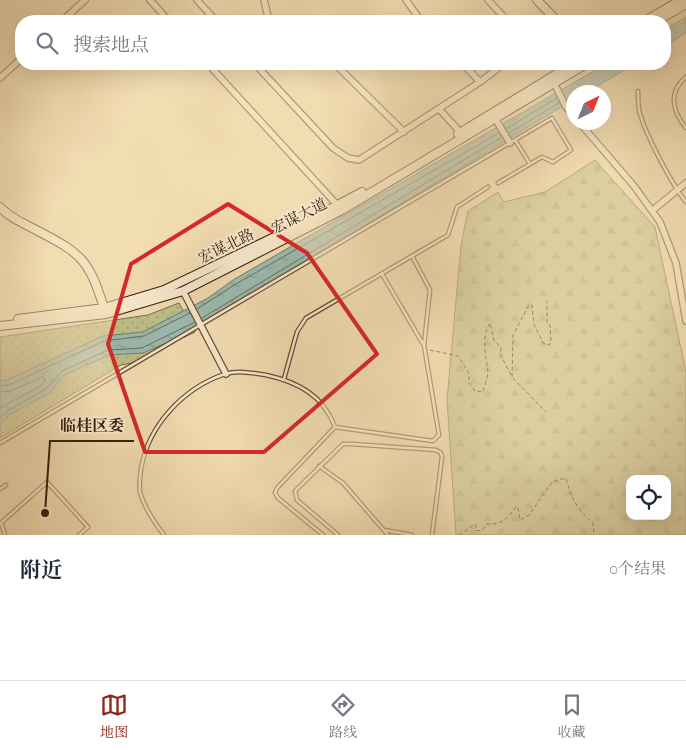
<!DOCTYPE html>
<html lang="zh">
<head>
<meta charset="utf-8">
<style>
  :root { --surface:#fff; --page:#f2f2f3; --text:#1f2937; --muted:#747a83; --line:#e0e1e3; --accent:#8f2418 }
  body { margin:0; font-family:"IM FELL French Canon","Noto Serif SC",serif; background:var(--page); color:var(--text) }
  .controls { position:absolute; right:15px; bottom:15px; display:grid; overflow:hidden; border-radius:10px; box-shadow:0 5px 20px #0002 }
  .controls button { width:45px; height:45px; display:grid; place-items:center; padding:0; border:0; border-bottom:1px solid var(--line); background:var(--surface); color:var(--text); font:25px sans-serif }
  .compass { position:absolute; left:566px; top:85px; width:45px; height:45px; border-radius:50%; background:var(--surface); box-shadow:0 5px 20px #0002; rotate:43deg }
  .list { margin:0; padding:0; list-style:none }
  h2 { display:flex; justify-content:space-between; align-items:center; height:65px; margin:0; padding:0 20px; font-size:21px }
  h2 small { font-size:16px; font-weight:400; color:var(--muted) }
  .icon { flex:none; width:28px; height:28px; fill:none; stroke:currentColor; stroke-width:2; stroke-linecap:round; stroke-linejoin:round }
  .map { position:relative; flex:none; width:686px; height:535px; overflow:hidden }
  .search { position:absolute; background:var(--surface); box-shadow:0 5px 20px #0002; left:15px; right:15px; top:15px; height:55px; display:flex; align-items:center; gap:12px; box-sizing:border-box; padding:0 18px; border-radius:20px; color:var(--muted); font-size:19px }
  .sheet { height:145px; background:var(--surface) }
  nav { display:flex; justify-content:space-around; align-items:center; box-sizing:border-box; height:70px; border-top:1px solid var(--line); background:var(--surface); font-size:14px; color:var(--muted) }
  nav a { display:grid; justify-items:center; gap:2px }
  nav .on { color:var(--accent) }
  .map>svg:first-child { display:block }
</style>
</head>
<body>
<div class="map">
<svg width="686" height="535" viewBox="0 0 686 535">
  <defs>
    <pattern id="forest-firs" width="22" height="20" patternUnits="userSpaceOnUse" patternTransform="scale(1.25)"><rect width="22" height="20" fill="#bebf89"/><path d="M5 1l3.5 6h-7zM16 11l3.5 6h-7z" fill="#a4a475"/></pattern>
    <pattern id="park-dots" width="8" height="8" patternUnits="userSpaceOnUse" patternTransform="scale(1.25)"><rect width="8" height="8" fill="#bebf89"/><path d="M2 2h.1M6 6h.1" fill="none" stroke="#a4a475" stroke-width="1.8" stroke-linecap="round"/></pattern>
    <pattern id="water-ripples" width="26" height="14" patternUnits="userSpaceOnUse" patternTransform="scale(1.25)"><rect width="26" height="14" fill="#9bbbb0"/><path d="M2 4q2-2 4 0t4 0M15 11q2-2 4 0t4 0" fill="none" stroke="#86a096"/></pattern>
  </defs>
  <rect width="100%" height="100%" fill="#f2dcb2"/>
  <filter id="stains"><feTurbulence type="fractalNoise" baseFrequency=".004" numOctaves="4"/><feColorMatrix values="0 0 0 0 .2 0 0 0 0 .09 0 0 0 0 .02 0 0 0 .5 -.17"/></filter>
  <radialGradient id="worn" r=".72"><stop offset=".6" stop-color="#630" stop-opacity="0"/><stop offset="1" stop-color="#630" stop-opacity=".3"/></radialGradient>
  <path fill="url(#forest-firs)" stroke="#7c6e4a" fill-rule="evenodd" d="M595,160L655,227L686,372V535H456L447,400L461,245L468,211L498,192L504,202L545,192ZM630,479H667V516H630Z"/>
  <path fill="url(#park-dots)" stroke="#7c6e4a" d="M179,303L195,332L132,363L121,365L0,438V337L148,315Z"/>
  <path fill="url(#water-ripples)" stroke="#747c6e" d="M686,17V33L665,46V29Z
    M606,64H635L587,92H574L573,100L180,337L143,353L109,355L64,375L49,393L9,415L0,425V381L7,380L103,336L143,332L208,298L233,280Z"/>
  <g fill="none" stroke-linecap="round" stroke-linejoin="round">
    <path stroke="#6a6c5e" stroke-width="1" d="M506,129L557,98
      M509,133L559,103
      M197,309L236,284L499,133
      M202,318L502,137
      M0,386L9,385L104,341L144,336L190,313
      M0,392L11,391L42,377L45,379L42,385L0,408
      M0,418L7,411L46,389L62,371L108,350L142,348L195,322"/>
    <g stroke="#684e35" stroke-width="5">
      <path id="lane" d="M686,77C668,92 672,111 686,128
        M638,91C638,98 638,107 640,114C647,137 671,183 686,202
        M498,183L530,164
        M382,274L423,344
        M284,379L297,332L306,318L412,256
        M335,427L433,441L439,435L424,345L430,290L412,256L448,235L457,207L488,187
        M0,443L552,118L571,150L553,162L542,157L530,164L515,140
        M319,466L343,483L388,535
        M0,489L6,485
        M384,530L412,535
        M5,535L1,523L47,482L88,527L79,535
        M164,535C154,522 144,507 140,492C139,484 140,477 141,469C148,426 183,388 225,374C238,370 253,373 266,375C298,382 323,395 335,427
        M323,535L278,498L275,493L277,488L335,427
        M338,535L297,500L295,491L343,444H352L436,450L441,453L442,457L432,535"/>
    </g>
    <g stroke="#684e35" stroke-width="8">
      <path id="street" d="M150,0L169,21
        M197,0L216,21
        M264,0L269,21
        M406,0L421,21
        M488,0L503,16V21
        M62,21L85,0
        M208,64L340,208
        M255,64L333,148L348,158L359,160L480,82L497,69L499,64
        M335,64L404,132
        M463,64L480,82
        M0,78L21,59
        M554,83L566,107L574,116
        M439,109L463,135
        M493,115L510,143
        M579,122L634,186L660,222L676,263L686,321
        M653,210L686,183
        M183,291L226,374"/>
    </g>
    <g stroke="#3a1e0b" stroke-width="10">
      <path id="secondary" d="M537,0L557,21
        M645,21L681,0
        M657,21L686,4
        M458,134L573,64
        M0,207C10,218 23,223 36,230C83,254 89,260 105,311
        M18,319L104,308L164,290L310,220L362,192
        M0,326L106,314L183,291L342,210L586,64"/>
    </g>
    <path stroke="#3a1e0b" stroke-width="1" stroke-dasharray="4 2.5" stroke-linecap="butt" d="M430,350L458,356L469,373V383L475,391L483,392C484,386 488,377 488,372C486,356 481,337 490,323L494,340L501,348L500,354L512,377L513,335L529,305H532L534,324L543,343L549,345L551,342L550,325L547,323V301
      M513,378L546,412
      M459,535L475,524L477,531L482,530L487,524C502,525 508,518 516,507H518L520,520L529,515L552,482L566,478C571,498 577,510 593,523L594,535"/>
    <use href="#lane" stroke="#f7e8cd" stroke-width="2.5"/>
    <use href="#street" stroke="#f7e8cd" stroke-width="5.5"/>
    <use href="#secondary" stroke="#f7e8cd" stroke-width="8"/>
  </g>
  <path d="M0 0H686V535H0ZM228,204L307,253L377,354L264,452H145L108,344L131,264Z" fill="#f2dcb2" fill-opacity=".55" fill-rule="evenodd"/>
  <path fill="none" stroke="#d62828" stroke-width="4" stroke-linejoin="round" d="M228,204L307,253L377,354L264,452H145L108,344L131,264Z"/>
  <g text-anchor="middle" dominant-baseline="central" stroke-width="4" stroke-linejoin="round" paint-order="stroke">
    <g font-size="15" fill="#3a1e0b" stroke="#f7e8cd">
      <text transform="translate(299 216) rotate(-27)">宏谋大道</text>
      <text transform="translate(226 246) rotate(-26)">宏谋北路</text>
    </g>
  </g>
  <path fill="none" stroke="#3a1e0b" stroke-width="2" d="M45 513L50 441H134"/>
  <circle fill="#3a1e0b" stroke="#f7e8cd" stroke-width="2" cx="45" cy="513" r="5"/>
  <g font-size="16" text-anchor="middle" font-weight="bold" fill="#3a1e0b" stroke="#f7e8cd" stroke-width="4" stroke-linejoin="round" paint-order="stroke">
    <text x="92" y="431">临桂区委</text>
  </g>
  <rect width="100%" height="100%" filter="url(#stains)"/>
  <rect width="100%" height="100%" fill="url(#worn)"/>
</svg>
<div class="controls">
<button><svg class="icon" aria-label="locate" viewBox="0 0 24 24"><circle cx="12" cy="12" r="6"/><path d="M12 2v4M12 18v4M2 12h4M18 12h4"/></svg></button>
</div>
<svg class="compass" viewBox="-18 -18 36 36"><path d="M0-13l5 13h-10z" fill="#e53935"/><path d="M0 13l5-13h-10z" fill="#747a83"/></svg>
<div class="search"><svg class="icon" aria-label="search" viewBox="0 0 24 24"><circle cx="10" cy="10" r="6"/><path d="M15 15l6 6"/></svg>搜索地点</div>
</div>
<section class="sheet">
<h2>附近<small>0个结果</small></h2>
<ul class="list">
</ul>
</section>
<nav>
<a class="on"><svg class="icon" aria-label="map" viewBox="0 0 24 24"><path d="M3 6l6-2 6 2 6-2v14l-6 2-6-2-6 2zM9 4v14M15 6v14"/></svg>地图</a>
<a><svg class="icon" aria-label="directions" viewBox="0 0 24 24"><path d="M12 3l9 9-9 9-9-9zM9 14v-3h6M13 9l2 2-2 2"/></svg>路线</a>
<a><svg class="icon" aria-label="saved" viewBox="0 0 24 24"><path d="M7 4h10v16l-5-4-5 4z"/></svg>收藏</a>
</nav>
</body>
</html>
